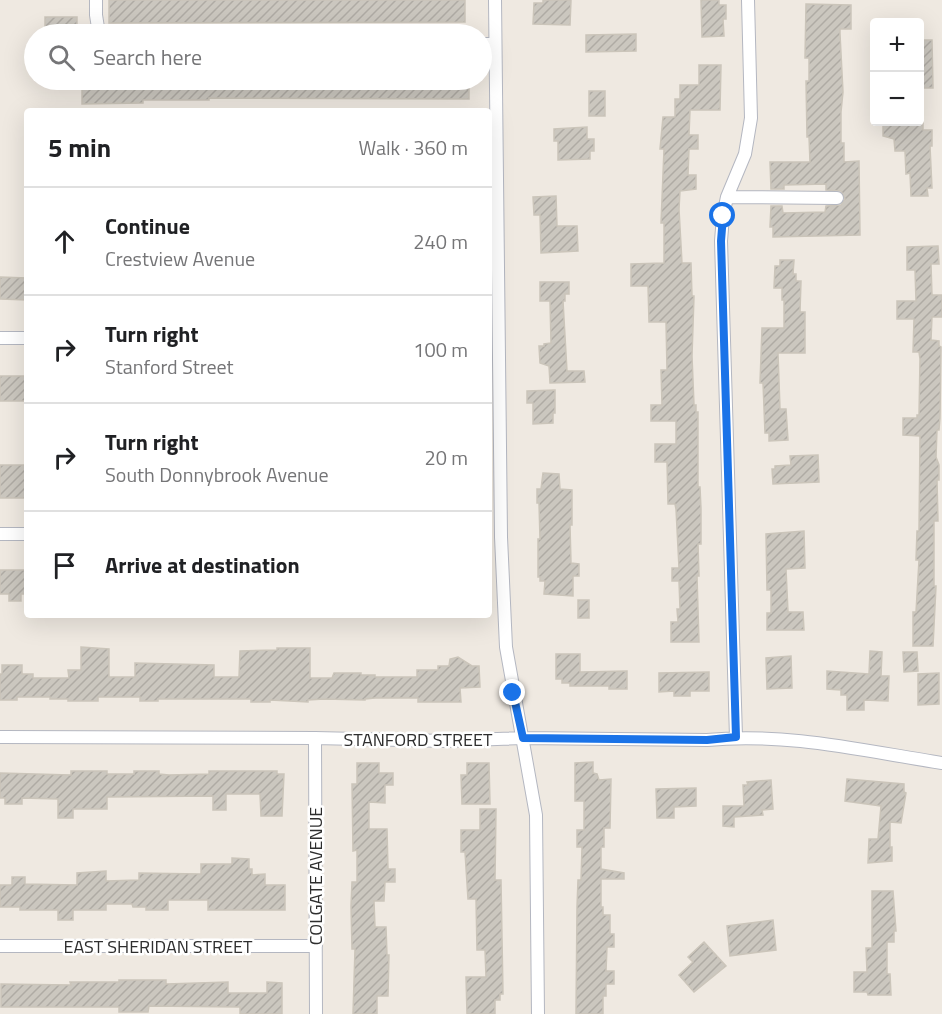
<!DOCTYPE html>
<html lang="en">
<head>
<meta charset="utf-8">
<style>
  :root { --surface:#fff; --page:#f2f2f2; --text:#202124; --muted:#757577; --line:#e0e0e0 }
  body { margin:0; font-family:"Titillium Web",sans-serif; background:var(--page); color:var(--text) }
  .controls { position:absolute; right:18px; top:18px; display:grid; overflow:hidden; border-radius:6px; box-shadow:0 6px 24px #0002 }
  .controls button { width:54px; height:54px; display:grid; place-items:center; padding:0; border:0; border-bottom:2px solid var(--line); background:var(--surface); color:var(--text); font:30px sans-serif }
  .stop { position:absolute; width:18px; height:18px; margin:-14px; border:4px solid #1a73e8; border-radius:50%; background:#fff }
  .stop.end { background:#1a73e8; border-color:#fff; box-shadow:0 2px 6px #0008 }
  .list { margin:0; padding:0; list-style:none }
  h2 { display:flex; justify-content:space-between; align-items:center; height:78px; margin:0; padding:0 24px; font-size:26px }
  h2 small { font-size:20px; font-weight:400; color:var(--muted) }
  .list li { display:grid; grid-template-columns:39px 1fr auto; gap:18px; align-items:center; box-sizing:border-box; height:108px; padding:0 24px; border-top:2px solid var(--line) }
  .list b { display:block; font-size:22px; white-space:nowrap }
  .list p { margin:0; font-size:20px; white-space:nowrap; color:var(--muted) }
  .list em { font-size:20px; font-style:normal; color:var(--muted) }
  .icon { flex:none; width:33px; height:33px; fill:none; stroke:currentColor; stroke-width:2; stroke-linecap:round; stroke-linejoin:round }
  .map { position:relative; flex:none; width:942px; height:1014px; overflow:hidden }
  .search { position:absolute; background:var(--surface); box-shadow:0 6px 24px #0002; left:24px; top:24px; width:468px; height:66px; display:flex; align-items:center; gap:15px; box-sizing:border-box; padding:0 21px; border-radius:33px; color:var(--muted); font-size:22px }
  .panel { position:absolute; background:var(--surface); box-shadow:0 6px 24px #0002; left:24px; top:108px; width:468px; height:510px; border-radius:6px }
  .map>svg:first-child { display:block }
</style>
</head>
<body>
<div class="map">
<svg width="942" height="1014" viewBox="0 0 942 1014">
  <defs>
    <pattern id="building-hatch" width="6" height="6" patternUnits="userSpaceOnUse" patternTransform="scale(1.5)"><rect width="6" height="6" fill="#cbc7bf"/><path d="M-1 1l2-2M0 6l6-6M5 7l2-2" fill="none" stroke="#afaba4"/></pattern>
  </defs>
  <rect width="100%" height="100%" fill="#efe9e1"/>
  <path fill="url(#building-hatch)" stroke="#cbc5ba" stroke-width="1.5" d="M109,0H465V22L109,23Z
    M543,0H571L570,25L533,24L534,3H543Z
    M701,0H719V5H726V19H723L724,36L702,37Z
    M806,4L851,5V29H840V34L843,92L841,112V143H844V162L859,161L860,235L773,237V227H770L771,206H782L783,213L825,212L826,206L841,205L845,199L841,191L826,190V184L784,185V189H771L770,162H810L809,137H807L806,81H809V58H805Z
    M45,17H77V34H45Z
    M636,34V51L586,52V35Z
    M920,40H932L933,88H920Z
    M699,65H721L720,110H690L689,135H698V149H689L688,175H696V189L680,191L679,209L682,263H691L692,296H694L692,356L694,405H696V412H698V487H700L701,509V544H698L699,576H697L699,642H671V622H678L677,609H680L679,581H672V568H679L676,509L675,504H668L667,462H655V444H676V421H651V405H662L661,370H667L666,322H649L648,286H631V264L664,263V223H661L664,149H660L663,117H675V99H680V85H699Z
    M82,80H469V99L209,98V100H143V103L82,104Z
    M589,91H605V116H589Z
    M883,122H923V130H932V146H930L932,188H927L928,196H911L910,173L906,174L905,151H895L894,139L883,136Z
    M587,127V139H594V151H590V159L558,160V141H554V129Z
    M556,196L557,226H577L578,251L541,253L540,215H534L533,197Z
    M938,246L939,264H931L932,295H942V317H932L931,340L939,341V346L941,347L940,418L939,430H937L936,457L939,465V480H937L938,521H934V586H936L933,646H913V612H916L919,560H916L917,531H919L920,436L903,435V418H917V415H919L920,359L919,352H913L914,319H897V301H916L915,270H907V247Z
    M780,260H794L793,274H796V281H801L800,312H805V353H778L780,409H786L788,440L769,441V433H765L763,383H760L762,328H784V300H782V288H774L775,266H780Z
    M0,277L27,278V300L0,299Z
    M540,282H569V294H565V301H563L567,371H584L585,382L550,383L549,366L540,363L539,346H544V344L551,343L550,301H540Z
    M0,376H27V401H0Z
    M555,390V413H553V423L533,424V403H527V391Z
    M818,455L819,482L773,484L772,469H775V466L791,465L790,456Z
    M0,465H27V498H0Z
    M543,473L559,474L560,489L572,490V525H570L571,563L579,564V576H573V596L544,594L545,581H540V577H538V539H540L539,503H537V489H541Z
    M804,531L805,568L786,569L788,612H803L804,630H767V613H771V590H767L766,534Z
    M0,570H27V594H21V601H9V594H0Z
    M578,600H589V618H578Z
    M81,647L109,649V677H135V663L214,665V677H239L240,651L277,650V648H310V678H332L334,673H361V675H375V677H417V670H438V666H449L450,659L458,657L472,666H479L480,687L460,688L461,702H418V698H375L365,699V700L324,699L308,700V702L270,700V702H251V699H158V701H140V697H98V701H68V699H50V697H17V700H0V674H2V665H22V674H33V678H69L68,670H81Z
    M870,651L882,652L881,676H889L888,701L864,700V710H847V695H841V690L827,689V671L869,674Z
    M903,652H917L918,671L904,672Z
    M556,654H580V672L627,671V689H609V686H570V683H562V679H556Z
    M791,656L792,688L767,689L766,658Z
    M709,672V691H690V696H674V691L659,692V673Z
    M939,673V704L918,705V674Z
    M593,762V773L597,774L599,780L611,779L610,828H604V847H601V869L624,873V879H601V907H603V915H610V934H614V947H607L606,971H614V984H606V996H603V1014H576L577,907L578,880H581L582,847H577V830H584V801H575V763Z
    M357,763H379V773H393V785H385V803L369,802V829H387L388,869H395V882H385L384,901H374L375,927H386L387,955H389L388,996H377V1014H353L355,949H352L351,906L352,882H357V850L353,851L352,784H357Z
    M467,763H489L490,804H462L461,775H467Z
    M71,771H107V774H134V771H159V774L169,775L209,774V771H277V774H284L282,816H261L260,794H226V810H213V796L107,797V809H73V818H58V799L22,798V804H5V798H0V773L71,775Z
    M847,779L904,784V792L906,793L901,823L890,822V847H892V861L868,863L869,839H878L881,806L845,801Z
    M771,780L773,809L762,810L763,815L734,817V827L723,826V806H744L743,785H748L747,782Z
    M696,788V806L674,807V818H657L656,789Z
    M480,809H496L495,880H501L503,994H500V1000H495V1014H467L466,977H486L485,950H477L476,899H468L465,852H461V830H480Z
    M232,858L249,859V869H252V875L265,874V885H285V910H208V900H168V910H146V907H133L132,904H106V910H73V920H58V910H20V907H0V885H12V877H25V884L77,885V873L106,871V881L139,880V873L201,874V864H232Z
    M872,891H893L896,931H894V942H887V974H890L891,995H868L867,992H854V972H867L866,948H872Z
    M773,920L776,950L730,956L727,926Z
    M704,942L726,966L694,992L679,975L693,962L688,957Z
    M119,980H166V984L228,982V993H267V982L282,983V1014H240V1007L149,1006L148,1012H119V1007H1V984L71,985L70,982H119Z"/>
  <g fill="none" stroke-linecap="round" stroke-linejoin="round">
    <g stroke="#b4b7c1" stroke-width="14">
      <path id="street" d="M96,0V15L99,34
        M495,0L501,537L506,647L536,815L538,1014
        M482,44H495
        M727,197L837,198
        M0,338H27
        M0,534H27
        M0,737L315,738L446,741L523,738L707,740C786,732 864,751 942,763
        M736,737L721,241L723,216L727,197L745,154L751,118L748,0
        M315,738L316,1014
        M0,946H316"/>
    </g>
    <use href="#street" stroke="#fff" stroke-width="12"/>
  </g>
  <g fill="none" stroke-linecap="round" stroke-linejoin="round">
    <path stroke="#1a73e8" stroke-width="8" d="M513,693L523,738L707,740L736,737L721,241L723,216"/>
  </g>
  <g text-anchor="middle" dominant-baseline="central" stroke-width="5" stroke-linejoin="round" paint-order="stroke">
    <g font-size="18" fill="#2e2e2e" stroke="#fff">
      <text x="418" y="739">STANFORD STREET</text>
      <text transform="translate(315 876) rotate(-90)">COLGATE AVENUE</text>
      <text x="158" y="946">EAST SHERIDAN STREET</text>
    </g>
  </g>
</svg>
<div class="controls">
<button>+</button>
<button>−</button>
</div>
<div class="stop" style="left:723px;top:216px"></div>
<div class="stop end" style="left:513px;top:693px"></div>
<div class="search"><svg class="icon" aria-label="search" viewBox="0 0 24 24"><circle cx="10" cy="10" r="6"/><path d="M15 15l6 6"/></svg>Search here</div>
<section class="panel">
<h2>5 min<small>Walk · 360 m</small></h2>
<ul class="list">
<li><svg class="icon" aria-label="ahead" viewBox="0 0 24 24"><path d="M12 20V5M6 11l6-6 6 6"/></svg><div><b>Continue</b><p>Crestview Avenue</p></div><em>240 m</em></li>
<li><svg class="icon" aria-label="right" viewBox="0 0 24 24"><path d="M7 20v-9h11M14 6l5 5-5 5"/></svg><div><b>Turn right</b><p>Stanford Street</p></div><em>100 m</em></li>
<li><svg class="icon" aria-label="right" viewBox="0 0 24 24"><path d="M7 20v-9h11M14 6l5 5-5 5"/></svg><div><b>Turn right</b><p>South Donnybrook Avenue</p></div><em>20 m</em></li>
<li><svg class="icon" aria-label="arrive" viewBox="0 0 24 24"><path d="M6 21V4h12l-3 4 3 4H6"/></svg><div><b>Arrive at destination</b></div></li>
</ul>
</section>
</div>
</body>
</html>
